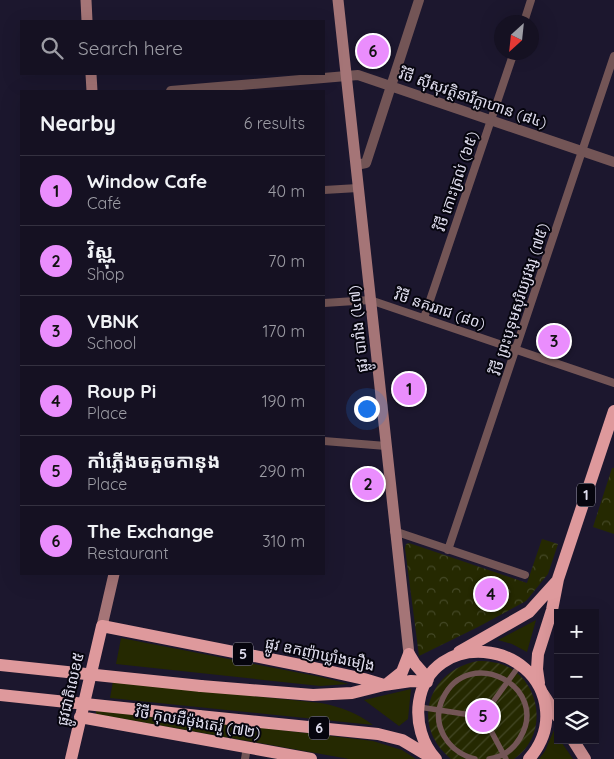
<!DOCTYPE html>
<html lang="en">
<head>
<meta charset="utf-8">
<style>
  :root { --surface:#151122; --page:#221f2f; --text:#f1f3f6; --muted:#9d9da5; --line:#343140; --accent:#ea8dfd }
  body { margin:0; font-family:Quicksand,"Noto Sans Khmer",sans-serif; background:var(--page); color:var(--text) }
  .controls { position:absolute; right:15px; bottom:15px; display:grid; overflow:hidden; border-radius:0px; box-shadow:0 5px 20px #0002 }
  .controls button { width:45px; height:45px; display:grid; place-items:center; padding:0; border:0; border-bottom:1px solid var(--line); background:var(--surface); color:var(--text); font:25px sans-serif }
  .compass { position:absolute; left:494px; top:15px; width:45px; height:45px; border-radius:50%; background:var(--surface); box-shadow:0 5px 20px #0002; rotate:207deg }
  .you { position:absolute; left:366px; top:408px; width:18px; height:18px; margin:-12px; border:4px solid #fff; border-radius:50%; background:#1a73e8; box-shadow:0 0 0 8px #1a73e833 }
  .badge { display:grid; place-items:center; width:32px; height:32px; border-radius:50%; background:var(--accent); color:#111; font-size:16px; font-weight:700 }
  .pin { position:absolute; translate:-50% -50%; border:2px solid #fff; box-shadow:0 1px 5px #0006 }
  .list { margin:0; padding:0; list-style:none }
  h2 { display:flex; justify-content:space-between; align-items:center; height:65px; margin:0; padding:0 20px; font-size:21px }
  h2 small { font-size:16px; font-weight:400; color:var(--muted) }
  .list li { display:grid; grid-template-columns:32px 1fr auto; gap:15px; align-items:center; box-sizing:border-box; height:70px; padding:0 20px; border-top:1px solid var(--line) }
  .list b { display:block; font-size:19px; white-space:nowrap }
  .list p { margin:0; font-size:16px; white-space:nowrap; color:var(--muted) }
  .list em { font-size:16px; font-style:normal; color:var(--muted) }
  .icon { flex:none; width:28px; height:28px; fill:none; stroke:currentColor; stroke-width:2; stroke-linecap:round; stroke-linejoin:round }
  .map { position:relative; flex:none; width:614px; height:759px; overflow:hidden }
  .search { position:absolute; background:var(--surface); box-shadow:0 5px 20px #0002; left:20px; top:20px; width:305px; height:55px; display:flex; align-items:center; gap:12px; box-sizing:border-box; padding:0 18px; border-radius:0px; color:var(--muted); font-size:19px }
  .panel { position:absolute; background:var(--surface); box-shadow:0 5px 20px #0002; left:20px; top:90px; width:305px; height:485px; border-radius:0px }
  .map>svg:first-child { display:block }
</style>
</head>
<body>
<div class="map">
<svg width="614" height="759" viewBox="0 0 614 759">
  <defs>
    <pattern id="forest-crowns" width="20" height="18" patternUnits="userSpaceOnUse" patternTransform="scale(1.25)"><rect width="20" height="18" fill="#252901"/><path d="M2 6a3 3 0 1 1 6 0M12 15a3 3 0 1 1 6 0" fill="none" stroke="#444826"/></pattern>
    <pattern id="garden-furrows" width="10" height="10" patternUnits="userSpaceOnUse" patternTransform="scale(1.25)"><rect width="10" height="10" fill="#252901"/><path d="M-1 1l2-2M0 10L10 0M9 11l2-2" fill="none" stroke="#444826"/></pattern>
  </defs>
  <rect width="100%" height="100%" fill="#1c172e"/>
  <path fill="#252901" d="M536,620L527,652L512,644L498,640Z
    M121,638L321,677L349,684L320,686L116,664Z
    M113,681L321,703C341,707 357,713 373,725L110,698Z
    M411,689L408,719L399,726L364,700Z
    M96,708L373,741L402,750L416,759H349L96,714Z
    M554,730L558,736V740H560L573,759H539L545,751Z"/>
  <path fill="url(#forest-crowns)" d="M612,468H614V534L593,527Z
    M542,539L558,544L548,574L526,601L478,627L419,656L405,548L406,544L409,543L527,583Z"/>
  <path fill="url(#garden-furrows)" d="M478,661C491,661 504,663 515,671C543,693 545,738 514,759H451C410,726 427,670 478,661Z"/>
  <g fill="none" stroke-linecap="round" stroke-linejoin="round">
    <path stroke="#735556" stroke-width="5.5" d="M490,706L519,666
      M419,707L471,715
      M489,727L506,759
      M475,759C448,752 430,725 443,698C469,644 551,687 520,738C513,750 502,757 489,759"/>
    <path stroke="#735556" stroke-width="8" d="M524,22L531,0
      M324,190L358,188
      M324,303L370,300L614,383
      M424,318L514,52
      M324,441L386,446
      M394,531L525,575
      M448,550L614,56
      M245,759L247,747"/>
    <path stroke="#735556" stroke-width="10" d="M171,91L358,75L614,162
      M356,165L366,163L419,0"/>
    <path stroke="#a57577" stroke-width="11" d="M86,0L87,21
      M338,0L409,654
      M91,74L92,91
      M102,626L114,574"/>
    <path stroke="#cc8e90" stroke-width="12" d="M543,694L558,717
      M573,740L585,759"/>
    <path stroke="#de999c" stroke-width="12" d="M459,652L529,612L557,581
      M409,654L415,664L428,679
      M539,683L537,669L538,654L552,610L558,579L614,411
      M387,684L402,672L409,654
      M201,686L313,695L352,693L384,685L411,681L427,682
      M199,716L378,734L402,740L432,758
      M80,717L311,759
      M71,759L102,626L310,667L364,679L384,685
      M436,759C422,744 416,722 419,702C430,629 539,639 546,710C548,729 541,745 529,759"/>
    <path stroke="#de999c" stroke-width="12" d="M0,665L201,686
      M0,695L199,716"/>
  </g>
  <g text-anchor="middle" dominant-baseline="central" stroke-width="4" stroke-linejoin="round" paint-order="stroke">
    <g fill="#06050e" stroke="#9f9dac" stroke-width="1">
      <rect x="577" y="483.5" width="18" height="23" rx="4"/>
      <rect x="233" y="642.5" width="20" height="23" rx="4"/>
      <rect x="309" y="716.5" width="20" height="23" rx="4"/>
    </g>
    <g font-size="14" font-weight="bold" fill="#e0deef">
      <text x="586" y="495">1</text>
      <text x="243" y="654">5</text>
      <text x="319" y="728">6</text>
    </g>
    <g font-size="15" fill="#e0deef" stroke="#06050e">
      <text transform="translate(473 98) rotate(19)">វិថី ស៊ីសុវត្ថិនារីក្លាហាន (៨៤)</text>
      <text transform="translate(456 181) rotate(-71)">វិថី កោះត្រល់ (៦៥)</text>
      <text transform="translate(519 299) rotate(-72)">វិថី ព្រះបុទុមសុរិយ្យវង្ស (៧៥)</text>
      <text transform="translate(440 309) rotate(19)">វិថី នគររាជ (៨០)</text>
      <text transform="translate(358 329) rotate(-96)">ផ្លូវ បារាំង (៤៧)</text>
      <text transform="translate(320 654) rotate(12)">ផ្លូវ ឧកញ៉ាឃ្លាំងមឿង</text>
      <text transform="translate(70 689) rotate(-77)">ផ្លូវជាតិលេខ៥</text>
      <text transform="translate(198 722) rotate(10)">វិថី កុលដឺម៉ុងតេរ៉ួ (៧២)</text>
    </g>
  </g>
</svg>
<div class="controls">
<button>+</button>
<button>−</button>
<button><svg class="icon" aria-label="layers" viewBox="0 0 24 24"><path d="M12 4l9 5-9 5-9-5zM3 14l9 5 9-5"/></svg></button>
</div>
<svg class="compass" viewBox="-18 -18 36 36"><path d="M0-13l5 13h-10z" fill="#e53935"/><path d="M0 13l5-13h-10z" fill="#9d9da5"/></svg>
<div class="you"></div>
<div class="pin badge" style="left:409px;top:389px">1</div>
<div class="pin badge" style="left:368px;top:484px">2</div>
<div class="pin badge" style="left:554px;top:341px">3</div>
<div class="pin badge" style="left:491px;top:594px">4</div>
<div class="pin badge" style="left:483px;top:716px">5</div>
<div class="pin badge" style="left:373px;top:51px">6</div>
<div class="search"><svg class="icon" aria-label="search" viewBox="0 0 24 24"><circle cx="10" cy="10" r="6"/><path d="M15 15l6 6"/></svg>Search here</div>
<section class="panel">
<h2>Nearby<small>6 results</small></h2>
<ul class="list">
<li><span class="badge">1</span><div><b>Window Cafe</b><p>Café</p></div><em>40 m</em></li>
<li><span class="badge">2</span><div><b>វិស្ណុ</b><p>Shop</p></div><em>70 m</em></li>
<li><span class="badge">3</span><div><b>VBNK</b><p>School</p></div><em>170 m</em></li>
<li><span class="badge">4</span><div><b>Roup Pi</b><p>Place</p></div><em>190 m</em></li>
<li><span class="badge">5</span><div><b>កាំភ្លើងចគួចកានុង</b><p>Place</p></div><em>290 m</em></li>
<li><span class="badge">6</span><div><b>The Exchange</b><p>Restaurant</p></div><em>310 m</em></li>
</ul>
</section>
</div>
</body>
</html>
